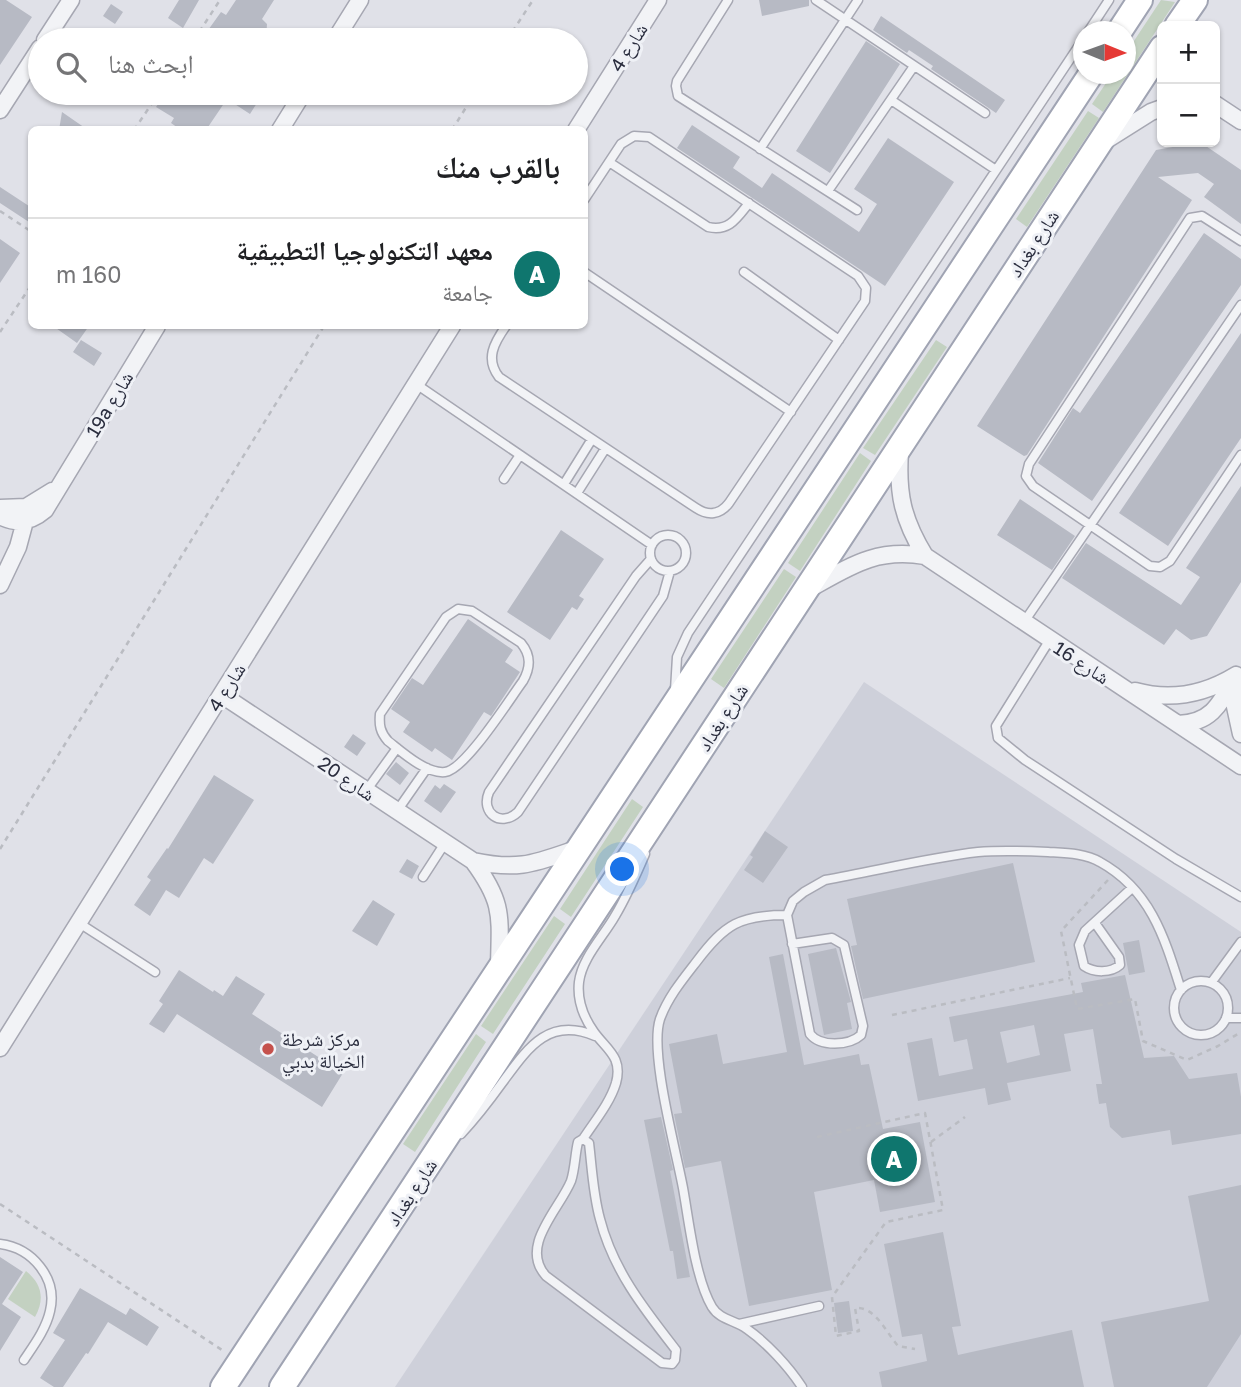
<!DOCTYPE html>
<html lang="ar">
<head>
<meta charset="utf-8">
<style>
  :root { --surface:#fff; --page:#f2f2f2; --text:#202124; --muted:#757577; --line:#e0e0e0; --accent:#0f766e }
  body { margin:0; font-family:"Golos Text","Noto Naskh Arabic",sans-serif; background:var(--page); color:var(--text); direction:rtl }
  .controls { position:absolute; right:21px; top:21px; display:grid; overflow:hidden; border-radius:10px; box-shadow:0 2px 5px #0004 }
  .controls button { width:63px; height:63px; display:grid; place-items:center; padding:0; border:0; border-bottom:2px solid var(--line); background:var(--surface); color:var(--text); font:35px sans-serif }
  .compass { position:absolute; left:1073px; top:21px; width:63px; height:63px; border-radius:50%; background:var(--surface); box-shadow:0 2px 5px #0004; rotate:91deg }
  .you { position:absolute; left:623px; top:870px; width:24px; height:24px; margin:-18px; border:5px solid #fff; border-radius:50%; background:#1a73e8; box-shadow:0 0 0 10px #1a73e833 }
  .badge { display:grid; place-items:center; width:46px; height:46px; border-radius:50%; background:var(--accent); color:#fff; font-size:23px; font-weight:700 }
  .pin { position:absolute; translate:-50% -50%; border:4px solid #fff; box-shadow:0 2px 7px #0006 }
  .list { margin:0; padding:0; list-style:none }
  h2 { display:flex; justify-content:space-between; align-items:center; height:91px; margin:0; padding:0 28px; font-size:30px }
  h2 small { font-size:23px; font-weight:400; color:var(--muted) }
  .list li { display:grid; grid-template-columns:46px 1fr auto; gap:21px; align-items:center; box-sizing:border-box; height:112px; padding:0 28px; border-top:2px solid var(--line) }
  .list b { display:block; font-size:26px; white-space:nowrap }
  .list p { margin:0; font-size:23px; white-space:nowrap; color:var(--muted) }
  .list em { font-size:23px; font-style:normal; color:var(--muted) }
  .icon { flex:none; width:38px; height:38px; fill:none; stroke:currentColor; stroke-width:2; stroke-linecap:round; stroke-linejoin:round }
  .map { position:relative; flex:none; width:1241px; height:1387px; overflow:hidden; direction:ltr }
  .search { position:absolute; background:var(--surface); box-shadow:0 2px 5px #0004; left:28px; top:28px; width:560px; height:77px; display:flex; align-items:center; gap:18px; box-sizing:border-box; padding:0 24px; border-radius:38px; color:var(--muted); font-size:26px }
  .panel { position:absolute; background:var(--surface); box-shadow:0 2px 5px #0004; left:28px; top:126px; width:560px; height:203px; border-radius:10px; direction:rtl }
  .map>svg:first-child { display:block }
</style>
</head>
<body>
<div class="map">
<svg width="1241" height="1387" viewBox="0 0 1241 1387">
  <rect width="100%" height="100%" fill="#e0e1e8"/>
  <path fill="#ced0da" d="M864,682L1241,932V1387H395Z"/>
  <path fill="#c3d1c1" d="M1161,0L1175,2L1103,112L1092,104L1112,74H1126V53Z
    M1088,111L1099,118L1027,227L1016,219Z
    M936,340L947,347L875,455L863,448Z
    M860,453L871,461L800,571L788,563Z
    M784,569L796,577L724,688L711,679Z
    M632,799L643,807L571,917L560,909Z
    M554,916L565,924L493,1034L481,1026Z
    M476,1034L486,1042L415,1152L403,1144Z
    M26,1271C42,1284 45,1299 35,1317L8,1299Z"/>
  <path fill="#b7bac4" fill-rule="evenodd" d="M0,0H6L32,17L0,65Z
    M179,0H199L183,28L168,18Z
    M236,0H274L262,19L267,24L266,40H201L221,12L226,15Z
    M759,0H809V6L762,16Z
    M111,4L123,12L115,24L103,16Z
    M881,16L1005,100L996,113L931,69L933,66L909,50L907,53L873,30Z
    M866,41L900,64L830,173L796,151Z
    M166,93H241L257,103L250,114L227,99L206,130H181L171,123L174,118L156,107Z
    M62,112L88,130H59Z
    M692,125L740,157L733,168L762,188L772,173L859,232L877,204L854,189L888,138L954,182L885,286L677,148Z
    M1200,142L1241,170V224L1204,197L1214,184L1198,173L1158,177L1192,200L1027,455L1024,456L977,426L1156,150Z
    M0,187L32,208V224L0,203Z
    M1204,233L1241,259V285L1092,501L1038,463L1073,408L1080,413Z
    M0,239L20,253L0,283Z
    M53,326H89L77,343Z
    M1241,333V438L1168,546L1119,513Z
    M81,340L102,353L94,366L73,352Z
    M1241,486V582L1207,636L1191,640L1176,629L1164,645L1062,578L1086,543L1181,605L1200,577L1186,568Z
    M1020,499L1075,536L1052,570L997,535Z
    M561,530L604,559L579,596L584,599L577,610L572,607L550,640L507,612Z
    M468,619L513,650L505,662L520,672L491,716L484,712L452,760L435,748L432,752L403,732L410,722L391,709L412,678L423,685Z
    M353,734L366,743L357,756L344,747Z
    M396,762L409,773L400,785L386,774Z
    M214,775L254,800L213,864L204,858L179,898L166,890L150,916L134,905L151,880L147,877L167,848L168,849Z
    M444,784L456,792L441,813L424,801L435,785L440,789Z
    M765,831L788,847L763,883L744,870L753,857L750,855Z
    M407,859L419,866L412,879L399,872Z
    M1013,863L1035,962L863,999L851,946L857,945L847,899Z
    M373,900L395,914L377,946L352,931Z
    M1139,940L1145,972L1129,975L1123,943Z
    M836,948L851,1002L847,1003L852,1029L824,1035L808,954Z
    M783,954L804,1065L859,1054L861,1065L869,1064L883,1129L920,1122L935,1202L880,1212L874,1180L814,1192L832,1290L749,1306L721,1161L685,1168L674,1114L682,1113L669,1044L717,1034L723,1064L787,1052L769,957Z
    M179,970L213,992L214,990L223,996L236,976L265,994L252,1014L343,1073L322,1107L177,1014L164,1033L149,1024L163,1004L159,1001Z
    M1125,975L1144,1058L1174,1056L1189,1079L1237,1073L1241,1097V1134L1172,1145L1170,1130L1122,1138L1110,1127L1106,1103L1099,1104L1096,1084H1102L1093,1029L1064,1034L1071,1071L1007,1083L1011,1100L988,1105L985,1088L918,1101L907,1043L932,1038L939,1076L973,1069L967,1039L954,1042L949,1017L1083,992L1081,983ZM1034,1025L1040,1055L1007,1063L1000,1032Z
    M661,1117L673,1170L670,1171L690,1277L677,1279L673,1251H670L644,1120Z
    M1241,1185V1334L1207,1387H1114L1101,1322L1209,1301L1188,1196Z
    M943,1232L961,1326L952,1327L958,1355L1072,1330L1084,1387H882L879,1372L927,1361L922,1334L902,1337L884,1244Z
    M0,1257L23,1272L2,1304L21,1317L0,1351Z
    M80,1288L126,1315L130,1308L159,1327L147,1346L108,1322L88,1354L86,1353L63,1387H54L40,1378L65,1340L53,1333Z
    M849,1301L853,1331L838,1333L834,1303Z"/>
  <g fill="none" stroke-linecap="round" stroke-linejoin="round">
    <g stroke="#a6a7b2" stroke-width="11">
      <path id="lane" d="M728,0L677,81L676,86L678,96L857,210
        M816,0L985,113
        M1088,32L1109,0
        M891,100L996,170
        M760,149L858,0
        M609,162L708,227C729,232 737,218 749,203
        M828,191L914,66
        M1241,241L1202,216L1190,218L1029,464L1026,476L1033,486L1150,566L1160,567L1170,561L1241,455
        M584,272L791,412
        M744,272L839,340
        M506,326C494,343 485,359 499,377L696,508C708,516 720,515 729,503L865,301L866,288L858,276L649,137L634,136L621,144L584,200
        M416,384L652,545
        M504,479L520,455
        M564,484L592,439
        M577,493L605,449
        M650 553a18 18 0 1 1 36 0a18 18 0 1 1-36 0Z
        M651,559L636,576L489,792C480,813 501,828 518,812L663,596L670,571
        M458,609L472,611L521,643C531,655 531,667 523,681C509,700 465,770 445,772C426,774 402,752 388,741C380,732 379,725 380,714L446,617Z
        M1024,622L1241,305
        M1049,641L996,726L998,738L1025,760L1176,859L1241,897
        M675,690L677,657L688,633L1084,38
        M366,791L397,748
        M397,811L427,768
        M423,877L445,843
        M787,915C740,915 725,924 697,961C683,979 668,997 660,1019C649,1052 676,1150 683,1188C689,1221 695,1278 712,1307C720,1320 735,1320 747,1329C767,1343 789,1367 802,1387
        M79,923L155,972
        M1095,923L1119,957L1120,965C1111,973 1094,973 1084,966L1079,945L1085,931L1132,888
        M792,944L832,938L844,945L863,1026L861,1035C849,1046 820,1047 810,1034L787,915L793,901L804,892L825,880C876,871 927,858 978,852C1002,850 1025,851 1048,852C1065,853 1085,853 1100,862C1151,890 1165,939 1181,990
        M1174 1008a27 27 0 1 1 54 0a27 27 0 1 1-54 0Z
        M1211,983L1241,942
        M1226,1018H1241
        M461,1134C476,1118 489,1101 502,1083C527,1049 548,1016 595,1036
        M583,1139L589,1143C592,1168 593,1194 600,1219C613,1270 644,1309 676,1350L675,1360L672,1364L662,1363L546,1276C519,1246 559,1210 571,1181C575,1169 575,1154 578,1142Z
        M583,1139C594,1122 610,1103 616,1083C623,1057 607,1050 594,1032C584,1018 577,1000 579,982C582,958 603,937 615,916C627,896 636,875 645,854
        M0,1244C32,1248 58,1278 50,1311C46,1329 34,1345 24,1360
        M739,1324L819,1306"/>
    </g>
    <g stroke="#a6a7b2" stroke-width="19">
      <path id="street" d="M45,40L71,0
        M335,40L360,0
        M1215,104L1241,121
        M0,110L40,48
        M280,130L303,93
        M576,130L658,0
        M1105,141L1151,112L1162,108
        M900,452C897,494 903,520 925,556
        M0,508L26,507L52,491
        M0,516C17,525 31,522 45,510L157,326
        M0,585L18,547L25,521
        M811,588C852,565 877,548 925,556L1241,766
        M1235,681L1234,702L1241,734
        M1135,691C1171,701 1205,694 1236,675
        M222,695L473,861C504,903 500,916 499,966
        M1178,724C1213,723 1221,702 1236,675
        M473,861C520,871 535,863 579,848
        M0,1048L452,326"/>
    </g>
    <g stroke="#a0a4b3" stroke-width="28">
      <path id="primary" d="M1177,26L1195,0
        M1119,32L1140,0
        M223,1387L1091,74
        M282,1387L1162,48"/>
    </g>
    <path stroke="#babcc2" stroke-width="2.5" stroke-dasharray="5 5" stroke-linecap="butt" d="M194,40L220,0
      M507,40L533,0
      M266,93L278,100
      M134,130L159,93
      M452,130L475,93
      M0,211L32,232
      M0,332L32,284
      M0,849L324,326
      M1108,880L1061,931L1077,1009L1135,999L1143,1041L1187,1060L1218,1046L1241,1032
      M892,1015L1070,978
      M817,1137L925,1113L943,1210L886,1222L832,1297L836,1336L859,1331L855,1308C875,1306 886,1332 898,1346L915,1349
      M931,1142L965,1117
      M0,1204L222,1350"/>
    <use href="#lane" stroke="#f2f3f6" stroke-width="8"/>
    <use href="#street" stroke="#f2f3f6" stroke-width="16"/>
    <use href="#primary" stroke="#fff" stroke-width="24"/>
  </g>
  <circle fill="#c5514c" stroke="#eff1f6" stroke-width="2.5" cx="268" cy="1049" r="7"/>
  <g text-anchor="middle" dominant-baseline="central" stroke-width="6" stroke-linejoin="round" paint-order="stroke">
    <g font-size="19" fill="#2a2d3e" stroke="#eff1f6">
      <text transform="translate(628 47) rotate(-58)">شارع 4</text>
      <text transform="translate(1033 243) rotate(-57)">شارع بغداد</text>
      <text transform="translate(109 404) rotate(-59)">19a شارع</text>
      <text transform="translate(1082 662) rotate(33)">شارع 16</text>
      <text transform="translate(226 687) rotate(-58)">شارع 4</text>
      <text transform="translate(722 717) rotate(-57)">شارع بغداد</text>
      <text transform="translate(347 778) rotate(34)">شارع 20</text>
      <text transform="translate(411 1192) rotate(-57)">شارع بغداد</text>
    </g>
    <g font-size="19" fill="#2a2d3e" stroke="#eff1f6" text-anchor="start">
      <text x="282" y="1038">مركز شرطة<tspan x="282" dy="22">الخيالة بدبي</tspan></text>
    </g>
  </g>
</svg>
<div class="controls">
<button>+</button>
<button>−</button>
</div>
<svg class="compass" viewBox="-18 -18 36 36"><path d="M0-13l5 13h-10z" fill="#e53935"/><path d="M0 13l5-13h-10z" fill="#757577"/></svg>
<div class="you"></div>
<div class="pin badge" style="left:894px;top:1159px">A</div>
<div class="search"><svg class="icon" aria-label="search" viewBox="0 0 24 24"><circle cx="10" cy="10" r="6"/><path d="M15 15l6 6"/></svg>ابحث هنا</div>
<section class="panel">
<h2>بالقرب منك<small></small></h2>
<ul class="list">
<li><span class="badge">A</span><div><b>معهد التكنولوجيا التطبيقية</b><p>جامعة</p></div><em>160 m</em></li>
</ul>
</section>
</div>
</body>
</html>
